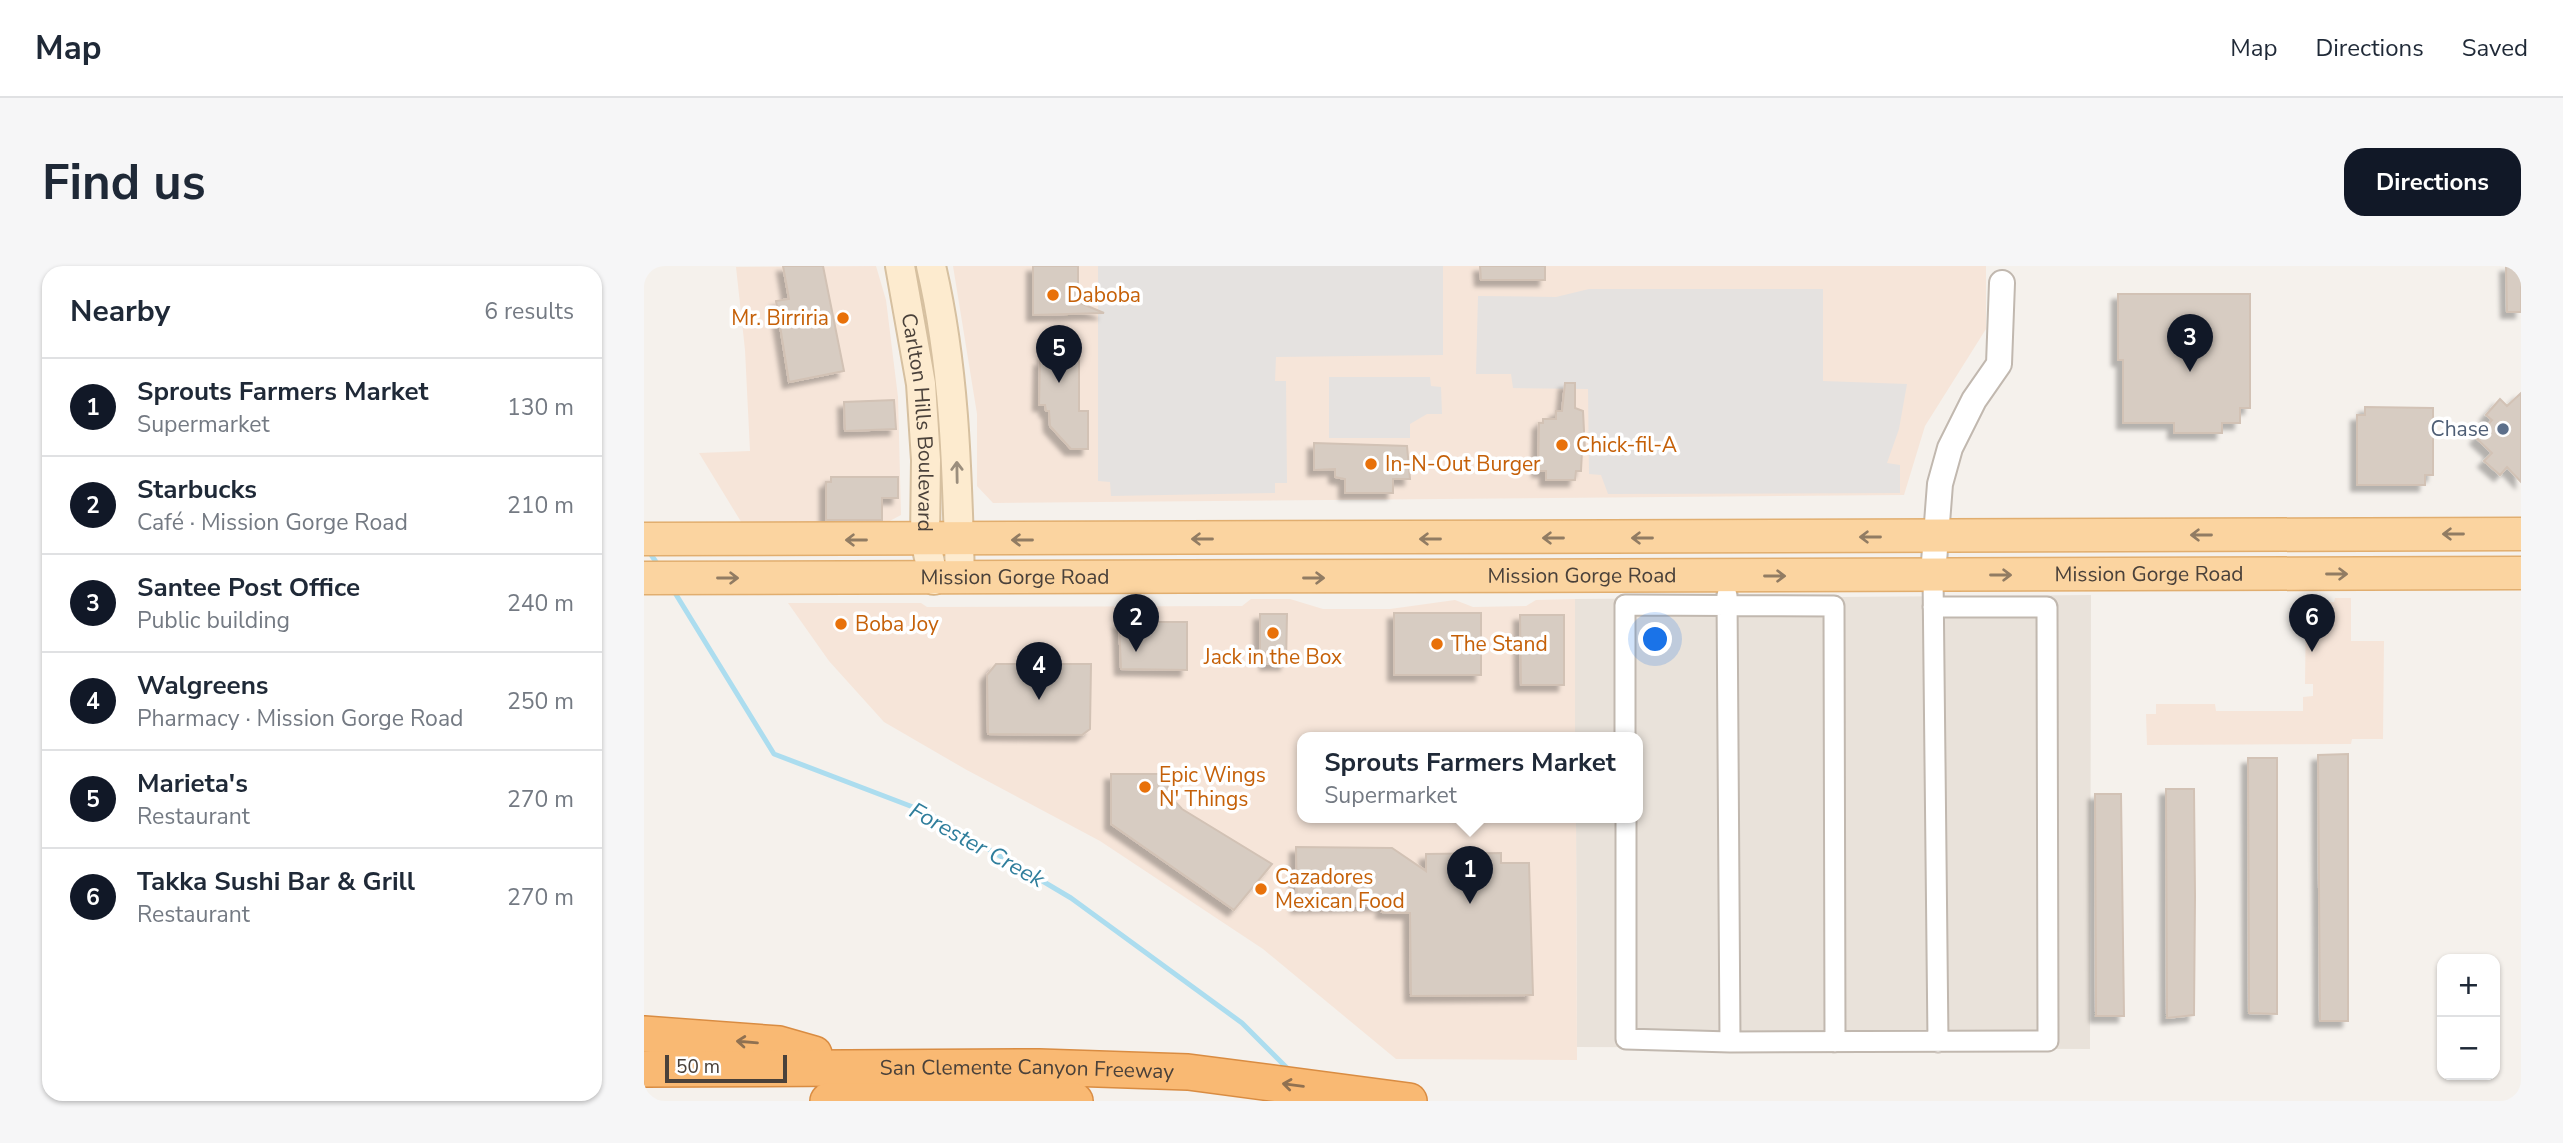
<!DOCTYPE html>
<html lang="en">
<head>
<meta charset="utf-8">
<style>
  :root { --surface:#fff; --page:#f6f6f7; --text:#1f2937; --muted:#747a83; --line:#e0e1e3; --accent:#111827 }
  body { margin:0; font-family:"Nunito Sans",sans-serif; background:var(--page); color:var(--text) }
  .controls { position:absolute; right:21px; bottom:21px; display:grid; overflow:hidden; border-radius:14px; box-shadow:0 2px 5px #0004 }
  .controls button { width:63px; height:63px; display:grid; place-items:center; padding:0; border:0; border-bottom:2px solid var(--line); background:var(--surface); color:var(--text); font:35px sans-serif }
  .scale { position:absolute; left:21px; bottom:18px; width:122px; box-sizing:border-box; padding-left:7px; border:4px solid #4a413a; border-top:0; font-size:19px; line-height:24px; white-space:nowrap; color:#4a413a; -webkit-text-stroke:5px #fff; paint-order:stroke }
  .you { position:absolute; left:1012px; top:374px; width:24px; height:24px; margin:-18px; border:5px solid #fff; border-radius:50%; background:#1a73e8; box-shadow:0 0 0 10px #1a73e833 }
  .badge { display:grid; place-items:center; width:46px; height:46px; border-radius:50%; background:var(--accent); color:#fff; font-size:23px; font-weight:700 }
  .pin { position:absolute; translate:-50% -58px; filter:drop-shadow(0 2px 4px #0008) }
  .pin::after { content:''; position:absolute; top:37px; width:24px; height:21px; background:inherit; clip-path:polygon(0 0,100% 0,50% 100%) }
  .popup { position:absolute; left:653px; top:466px; width:346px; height:91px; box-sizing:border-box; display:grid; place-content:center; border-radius:14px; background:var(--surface); filter:drop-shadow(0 2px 5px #0005); font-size:23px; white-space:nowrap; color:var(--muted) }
  .popup b { font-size:26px; color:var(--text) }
  .popup::after { content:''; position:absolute; left:50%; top:100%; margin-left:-14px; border:14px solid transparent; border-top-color:var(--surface) }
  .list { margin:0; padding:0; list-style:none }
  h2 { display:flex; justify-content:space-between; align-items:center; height:91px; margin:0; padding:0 28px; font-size:30px }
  h2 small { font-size:23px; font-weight:400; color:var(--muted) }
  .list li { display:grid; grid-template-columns:46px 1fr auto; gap:21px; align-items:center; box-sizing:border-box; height:98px; padding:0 28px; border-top:2px solid var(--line) }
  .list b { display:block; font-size:26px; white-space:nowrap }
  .list p { margin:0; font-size:23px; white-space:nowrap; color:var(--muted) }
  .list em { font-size:23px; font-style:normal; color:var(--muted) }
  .map { position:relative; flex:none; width:1877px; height:835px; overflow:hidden; border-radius:21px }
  header { display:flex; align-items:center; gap:42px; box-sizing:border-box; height:98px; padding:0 35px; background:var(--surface); border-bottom:2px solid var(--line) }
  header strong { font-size:33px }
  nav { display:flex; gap:38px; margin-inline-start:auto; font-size:24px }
  .intro { display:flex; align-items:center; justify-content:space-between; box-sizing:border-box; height:168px; padding:0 42px }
  h1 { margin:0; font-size:49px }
  .button { padding:18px 32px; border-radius:21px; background:var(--accent); color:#fff; font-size:24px; font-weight:700 }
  main { display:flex; gap:42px; padding:0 42px }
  aside { flex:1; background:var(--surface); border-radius:21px; box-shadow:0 2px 5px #0004 }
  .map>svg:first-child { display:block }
</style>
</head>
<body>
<header>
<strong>Map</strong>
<nav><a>Map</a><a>Directions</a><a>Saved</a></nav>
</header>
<div class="intro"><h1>Find us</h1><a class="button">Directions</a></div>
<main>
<aside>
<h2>Nearby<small>6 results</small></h2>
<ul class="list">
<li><span class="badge">1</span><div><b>Sprouts Farmers Market</b><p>Supermarket</p></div><em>130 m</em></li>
<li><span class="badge">2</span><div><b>Starbucks</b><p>Café · Mission Gorge Road</p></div><em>210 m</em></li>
<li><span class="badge">3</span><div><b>Santee Post Office</b><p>Public building</p></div><em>240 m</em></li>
<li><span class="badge">4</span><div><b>Walgreens</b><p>Pharmacy · Mission Gorge Road</p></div><em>250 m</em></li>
<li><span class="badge">5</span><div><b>Marieta's</b><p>Restaurant</p></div><em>270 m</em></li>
<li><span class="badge">6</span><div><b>Takka Sushi Bar &amp; Grill</b><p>Restaurant</p></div><em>270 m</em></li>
</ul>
</aside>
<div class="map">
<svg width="1877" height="835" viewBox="0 0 1877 835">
  <defs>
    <filter id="shadow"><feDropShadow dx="-6" dy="6" stdDeviation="2" flood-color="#0004"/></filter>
  </defs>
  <rect width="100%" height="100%" fill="#f5f1ec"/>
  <path fill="#e9e2da" d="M1447,329L1446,783L933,781L932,552H994V472H931V333Z"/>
  <path fill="#f6e5d9" d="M232,0L242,34L254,131L257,249L240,258L99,259L55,187L106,185L101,84L92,1Z
    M309,0H1342V63L1281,160L1260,229L349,237L333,220V148Z
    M1691,332H1707V375H1740L1739,473H1708L1707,478L1503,479L1502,448H1512V438H1571L1572,445H1659V431L1669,430V418H1661L1662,341L1667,336H1690Z
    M607,333H646L679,343H746L811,334L829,341L882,340L892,334L931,333V472H658V552H932L933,794L752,793L619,683L456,575L321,503L240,456L185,395L144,337H277L283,341L598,340Z"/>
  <path fill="#e5e2e0" d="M454,0H799V89L632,91L631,115H642L643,217H631V227L467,230L466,216L454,215Z
    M945,23H1179V115L1263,118L1255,163L1243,197L1256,199V227L964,228L957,209L945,208L944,123L869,122L867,108H832L834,30L912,31Z
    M685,111H786L787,120L797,121L798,148H783L766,158V172H685Z"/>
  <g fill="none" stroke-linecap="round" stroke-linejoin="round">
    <path stroke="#acddef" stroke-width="5" d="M4,284L16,302
      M28,322L130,488L282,546L427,632L598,757L646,805"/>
  </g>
  <path fill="#d7ccc2" stroke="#d2c2b5" stroke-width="2" filter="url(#shadow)" d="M139,0H179L200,105L145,116L132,35L145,33Z
    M389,0H434V36L460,47L389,49Z
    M836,0H901V14H837Z
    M1862,0H1877V46H1863Z
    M1474,28H1606V142H1596V157H1578V167H1530V157H1479V94H1474Z
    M401,88L435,89V145H444V183H427L406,160L405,145H402L401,139H395L396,94L402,95Z
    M921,117H931V142L939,145L941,185H938L937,205H932L931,214H902V205H894L895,157H899V153H912V145H918Z
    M1877,127V216L1863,201L1856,209L1840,195L1848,187L1832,172L1848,154L1842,149L1856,133L1863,140Z
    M250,134L252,163L201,165L200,136Z
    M1721,141L1789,142V209H1781V219H1713V149H1721Z
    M670,177L763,180L766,213H749V227H701V213L691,211V203L670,204Z
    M187,211H254V232H238V254H182V216H187Z
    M750,347H837V409H750Z
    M616,348H643L642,398H622V386H616Z
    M876,349H920V419H877Z
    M475,356H543V404L477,403Z
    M352,398H447L446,463L438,469L344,468L343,409Z
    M1704,488V755H1676L1674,489Z
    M1604,492H1633V748L1605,747Z
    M467,508H523L524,528L538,543L628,598L590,644L467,558Z
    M1522,523H1550L1551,630L1550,749L1523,752Z
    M1451,528H1477L1480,750H1452Z
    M652,581L748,582L782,605V588L857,587V597H885L889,729L767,730L766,647L738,646L739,639L653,641Z"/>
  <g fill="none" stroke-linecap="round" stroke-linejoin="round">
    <g stroke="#c1b8af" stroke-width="23">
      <path id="minor" d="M1289,309L1294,776
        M1083,329L1086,776
        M981,472V339L1190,340L1191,776
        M982,552V773L1086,776L1404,775L1403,341H1289"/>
    </g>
    <g stroke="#c1b8af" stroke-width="28">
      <path id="tertiary" d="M1289,309L1296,218L1306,182L1330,134L1355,98L1358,17"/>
    </g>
    <g stroke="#d6c0a0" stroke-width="32">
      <g id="secondary">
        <path id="s1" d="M256,0L277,118L282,194L281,274L290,314"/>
        <path d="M287,0C311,103 313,207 316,312"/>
      </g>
    </g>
    <g stroke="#e1ae6f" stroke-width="35">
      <g id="primary">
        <path d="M0,273L1877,268"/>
        <path id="s2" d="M0,312L1877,307"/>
      </g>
    </g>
    <g stroke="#d98c42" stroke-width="38">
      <g id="motorway">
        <path d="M0,768L135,778L170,788"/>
        <path id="s3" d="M0,803L395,801L544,806L765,835"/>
        <path d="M184,835H431"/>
      </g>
    </g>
    <use href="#minor" stroke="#fff" stroke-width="19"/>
    <use href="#tertiary" stroke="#fff" stroke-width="24"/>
    <use href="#secondary" stroke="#fdebcf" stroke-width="28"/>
    <use href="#primary" stroke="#fbd4a0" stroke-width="32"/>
    <use href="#motorway" stroke="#f9b973" stroke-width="35"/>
  </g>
  <defs><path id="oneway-shaft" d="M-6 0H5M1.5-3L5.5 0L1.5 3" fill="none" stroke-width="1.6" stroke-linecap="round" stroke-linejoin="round" transform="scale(1.75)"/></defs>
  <use stroke="#9b8e7d" href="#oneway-shaft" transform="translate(313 206) rotate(-91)"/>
  <g stroke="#917c63">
    <use href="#oneway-shaft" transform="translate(1809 268) rotate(180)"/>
    <use href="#oneway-shaft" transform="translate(1557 269) rotate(180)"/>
    <use href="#oneway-shaft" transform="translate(1226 271) rotate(180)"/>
    <use href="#oneway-shaft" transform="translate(909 272) rotate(180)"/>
    <use href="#oneway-shaft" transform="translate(998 272) rotate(180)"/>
    <use href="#oneway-shaft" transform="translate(558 273) rotate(180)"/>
    <use href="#oneway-shaft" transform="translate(786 273) rotate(180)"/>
    <use href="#oneway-shaft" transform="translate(212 274) rotate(180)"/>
    <use href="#oneway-shaft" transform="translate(378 274) rotate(180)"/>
    <use href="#oneway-shaft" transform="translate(1693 308)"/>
    <use href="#oneway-shaft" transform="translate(1357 309)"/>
    <use href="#oneway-shaft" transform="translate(1131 310)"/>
    <use href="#oneway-shaft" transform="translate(84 312)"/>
    <use href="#oneway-shaft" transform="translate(670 312)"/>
  </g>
  <g stroke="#907151">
    <use href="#oneway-shaft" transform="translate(103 776) rotate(-175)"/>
    <use href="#oneway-shaft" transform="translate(649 819) rotate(-173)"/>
  </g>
  <g fill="#e8710a" stroke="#fff" stroke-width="2.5">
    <circle cx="409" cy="29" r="7"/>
    <circle cx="199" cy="52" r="7"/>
    <circle cx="918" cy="179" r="7"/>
    <circle cx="727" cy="198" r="7"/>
    <circle cx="197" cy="358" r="7"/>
    <circle cx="629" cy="367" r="7"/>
    <circle cx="793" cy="378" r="7"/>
    <circle cx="501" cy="521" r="7"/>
    <circle cx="617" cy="623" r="7"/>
  </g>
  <circle fill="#5c6f8a" stroke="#fff" stroke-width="2.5" cx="1859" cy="163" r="7"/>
  <g text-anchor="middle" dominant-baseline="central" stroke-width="7" stroke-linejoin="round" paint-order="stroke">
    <g font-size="21" fill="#c56008" stroke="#fff" text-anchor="start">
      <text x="423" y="29">Daboba</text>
      <text x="185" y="52" text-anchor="end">Mr. Birriria</text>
      <text x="932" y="179">Chick-fil-A</text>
      <text x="741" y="198">In-N-Out Burger</text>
      <text x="211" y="358">Boba Joy</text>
      <text x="807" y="378">The Stand</text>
      <text x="629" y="391" text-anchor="middle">Jack in the Box</text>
      <text x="515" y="509">Epic Wings<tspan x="515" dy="24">N' Things</tspan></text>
      <text x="631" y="611">Cazadores<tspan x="631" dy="24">Mexican Food</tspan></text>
    </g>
    <g font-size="21" fill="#4a413a" stroke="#fff">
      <text stroke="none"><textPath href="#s1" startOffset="158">Carlton Hills Boulevard</textPath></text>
      <text stroke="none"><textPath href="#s2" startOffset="1505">Mission Gorge Road</textPath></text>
      <text stroke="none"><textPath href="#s2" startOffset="938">Mission Gorge Road</textPath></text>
      <text stroke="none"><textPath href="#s2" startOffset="371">Mission Gorge Road</textPath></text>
      <text stroke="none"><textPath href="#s3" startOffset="383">San Clemente Canyon Freeway</textPath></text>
    </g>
    <g font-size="21" fill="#4e5e75" stroke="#fff" text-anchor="end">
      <text x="1845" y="163">Chase</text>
    </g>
    <g font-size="23" font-style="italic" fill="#2f7e9c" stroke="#fff">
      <text transform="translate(333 579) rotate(29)">Forester Creek</text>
    </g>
  </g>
</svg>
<div class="controls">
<button>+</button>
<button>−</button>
</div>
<div class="scale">50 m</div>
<div class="you"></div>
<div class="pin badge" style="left:826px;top:638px">1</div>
<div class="popup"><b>Sprouts Farmers Market</b>Supermarket</div>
<div class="pin badge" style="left:492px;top:386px">2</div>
<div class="pin badge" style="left:1546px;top:106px">3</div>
<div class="pin badge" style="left:395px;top:434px">4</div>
<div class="pin badge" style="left:415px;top:117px">5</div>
<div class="pin badge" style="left:1668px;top:386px">6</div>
</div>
</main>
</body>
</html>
